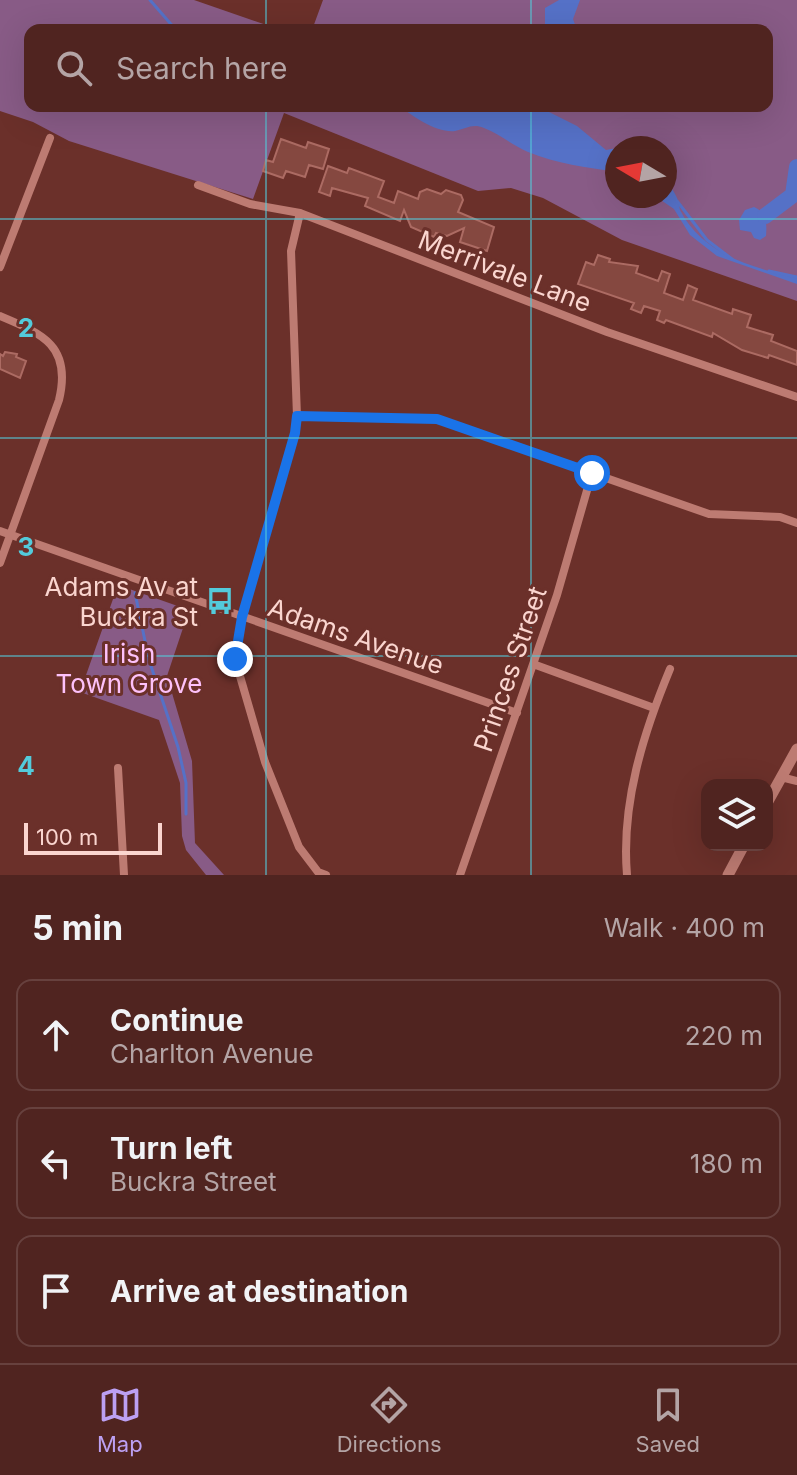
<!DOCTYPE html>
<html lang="en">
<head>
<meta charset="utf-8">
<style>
  :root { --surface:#502420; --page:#562c29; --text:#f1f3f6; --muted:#b4a4a5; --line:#67413e; --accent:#bca0f2 }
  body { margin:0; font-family:Inter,sans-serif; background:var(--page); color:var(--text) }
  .controls { position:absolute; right:24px; bottom:24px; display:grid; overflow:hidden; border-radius:16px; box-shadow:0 8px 32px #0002 }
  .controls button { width:72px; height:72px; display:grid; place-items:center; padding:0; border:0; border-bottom:2px solid var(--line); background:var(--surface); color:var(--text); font:40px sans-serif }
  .compass { position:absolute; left:605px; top:136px; width:72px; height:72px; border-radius:50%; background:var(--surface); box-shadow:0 8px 32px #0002; rotate:280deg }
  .scale { position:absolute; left:24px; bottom:20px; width:138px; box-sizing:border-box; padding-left:8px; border:4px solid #fad5cf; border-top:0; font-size:22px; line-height:28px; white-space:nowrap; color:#fad5cf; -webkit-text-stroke:6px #6b302a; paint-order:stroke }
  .stop { position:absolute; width:24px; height:24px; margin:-18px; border:6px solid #1a73e8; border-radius:50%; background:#fff }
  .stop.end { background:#1a73e8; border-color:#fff; box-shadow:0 2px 8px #0008 }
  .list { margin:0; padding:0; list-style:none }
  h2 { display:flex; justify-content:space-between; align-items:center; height:104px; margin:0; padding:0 32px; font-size:34px }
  h2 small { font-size:26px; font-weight:400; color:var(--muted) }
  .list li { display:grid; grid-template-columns:52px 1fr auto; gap:24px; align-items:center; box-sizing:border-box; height:112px; margin:0 16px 16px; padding:0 16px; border:2px solid var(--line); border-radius:16px }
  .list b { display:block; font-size:30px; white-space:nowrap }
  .list p { margin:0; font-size:26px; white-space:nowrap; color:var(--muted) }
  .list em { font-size:26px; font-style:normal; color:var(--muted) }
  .icon { flex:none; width:44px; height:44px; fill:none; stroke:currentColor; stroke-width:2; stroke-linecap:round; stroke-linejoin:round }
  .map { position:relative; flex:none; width:797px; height:875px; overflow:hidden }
  .search { position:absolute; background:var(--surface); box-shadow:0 8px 32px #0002; left:24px; right:24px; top:24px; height:88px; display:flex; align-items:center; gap:20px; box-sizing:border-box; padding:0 28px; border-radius:16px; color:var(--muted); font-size:30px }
  .sheet { height:488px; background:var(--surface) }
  nav { display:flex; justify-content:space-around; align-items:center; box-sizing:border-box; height:112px; border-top:2px solid var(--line); background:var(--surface); font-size:22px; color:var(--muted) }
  nav a { display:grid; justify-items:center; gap:4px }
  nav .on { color:var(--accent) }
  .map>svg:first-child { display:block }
</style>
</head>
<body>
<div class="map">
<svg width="797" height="875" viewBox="0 0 797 875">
  <rect width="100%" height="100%" fill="#6b302a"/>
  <path fill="#885b86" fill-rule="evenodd" d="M0,0H194L281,30H30V106H767V30H312L323,0H797V301L622,240L543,198L511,188L478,191L284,113L253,199L69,141L33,122L0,111ZM617,148H665V196H617Z
    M118,585L189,610L167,676L192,761L195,843L224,875H206L186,850L182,836L180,783L159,720L80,692Z"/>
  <path fill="#5571c7" d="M559,0H580L573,19L577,30L545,29V8Z
    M400,106H537L577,126L606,150L639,144L646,148H617V172C586,167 557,164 528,152C512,145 500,134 484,128C472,123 466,129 455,131C437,133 413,117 400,106Z
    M665,176C668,185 674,190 677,198C679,202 679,206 680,210C702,254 753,268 797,278V284L717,256L690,235L674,209L655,196H665Z
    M754,207C767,212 767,224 766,236L760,240L754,238L751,232L740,230L739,220L745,210Z"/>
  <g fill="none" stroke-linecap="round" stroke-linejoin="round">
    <path stroke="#5571c7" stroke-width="3" d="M150,0L176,30
      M677,201L707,240L732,259
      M769,271L797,277
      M135,593L149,660L178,747L186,783V814"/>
    <path stroke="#5571c7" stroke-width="16" d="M765,216L793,195L797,167"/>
  </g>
  <path fill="#854840" stroke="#ac6b63" stroke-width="2" d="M281,139L306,148L308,142L329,149L323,169L309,165L305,177L286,171L283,178L263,171L266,160L273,162Z
    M328,166L347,173L349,168L384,181L378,197L394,203L398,191L418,199L420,192L427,189L441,194L446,190L461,195L463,200L458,212L494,227L487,251L460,242L464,228L447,236L436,233L434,237L411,227L404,210L400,221L365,206L368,198L332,188L330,196L319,192Z
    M598,255L610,259L609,262L638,266L636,273L658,281L662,271L670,274L664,293L683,300L688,285L697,289L693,300L732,314L733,309L751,315L747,327L773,335L771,341L797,351V365L769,355L768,358L742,350L713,333L712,337L666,320L664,323L657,320L660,311L644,306L641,313L631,309L634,303L578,284L586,262L594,265Z
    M5,352L17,354L16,357L26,361L20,378L0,369V354L3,356Z"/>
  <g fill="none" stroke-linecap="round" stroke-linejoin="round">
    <path stroke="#bd7b72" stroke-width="8" d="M198,185L250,204L300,213L607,332L797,397
      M300,213L291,251L297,416L295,433L242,617L235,659L265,762L299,847L318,872L326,875
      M0,267L50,138
      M0,316C43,334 72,346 59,400L0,563
      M297,416L437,419L709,514L780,517L797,523
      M0,531L517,713
      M533,664L654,708
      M118,768L124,875
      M781,777L797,781
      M460,875L557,595L592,473
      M627,875C621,804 643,734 670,669"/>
    <path stroke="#bd7b72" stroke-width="11" d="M767,803L797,749
      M728,875L744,845"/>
  </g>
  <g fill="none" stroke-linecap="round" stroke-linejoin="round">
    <path stroke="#1a73e8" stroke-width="10" d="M235,659L242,617L295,433L297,416L437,419L592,473"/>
  </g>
  <path fill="none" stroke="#53cbdb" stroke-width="2" stroke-opacity="0.55" d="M266,0V30M531,0V30M266,106V875M531,106V875M0,219H797M0,438H797M0,656H797"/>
  <defs>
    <g id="bus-bare" transform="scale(2.16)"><path d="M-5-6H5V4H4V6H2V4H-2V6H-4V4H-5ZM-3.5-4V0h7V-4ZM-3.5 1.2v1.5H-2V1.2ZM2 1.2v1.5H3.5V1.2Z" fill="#53cbdb" stroke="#6b302a" stroke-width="2.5" paint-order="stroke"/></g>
  </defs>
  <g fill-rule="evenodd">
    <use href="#bus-bare" x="220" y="601"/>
  </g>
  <g text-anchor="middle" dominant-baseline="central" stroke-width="6" stroke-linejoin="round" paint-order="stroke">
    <g font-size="26" fill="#fad5cf" stroke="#6b302a">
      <text transform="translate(505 271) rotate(21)">Merrivale Lane</text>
      <text transform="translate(356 636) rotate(19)">Adams Avenue</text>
      <text transform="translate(510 669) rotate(-71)">Princes Street</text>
    </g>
    <g font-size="26" fill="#fad5cf" stroke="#6b302a" text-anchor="end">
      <text x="198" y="586">Adams Av at<tspan x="198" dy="30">Buckra St</tspan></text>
    </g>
    <g font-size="26" fill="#fdc1fa" stroke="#6b302a">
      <text x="129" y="653">Irish<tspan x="129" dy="30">Town Grove</tspan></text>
    </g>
  </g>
  <g font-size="26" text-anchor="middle" font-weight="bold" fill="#53cbdb" stroke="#6b302a" stroke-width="6" stroke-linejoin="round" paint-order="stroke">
    <text x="26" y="337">2</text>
    <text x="26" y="556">3</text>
    <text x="26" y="775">4</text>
  </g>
</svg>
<div class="controls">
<button><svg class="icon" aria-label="layers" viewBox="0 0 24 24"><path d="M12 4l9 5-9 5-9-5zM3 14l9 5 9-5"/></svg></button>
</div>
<svg class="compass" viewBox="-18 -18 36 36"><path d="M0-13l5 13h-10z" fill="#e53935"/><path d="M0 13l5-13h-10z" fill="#b4a4a5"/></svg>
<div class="scale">100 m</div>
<div class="stop" style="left:592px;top:473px"></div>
<div class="stop end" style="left:235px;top:659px"></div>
<div class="search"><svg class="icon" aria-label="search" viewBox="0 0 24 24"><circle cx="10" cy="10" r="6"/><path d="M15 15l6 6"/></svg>Search here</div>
</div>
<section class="sheet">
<h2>5 min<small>Walk · 400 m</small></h2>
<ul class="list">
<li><svg class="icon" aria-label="ahead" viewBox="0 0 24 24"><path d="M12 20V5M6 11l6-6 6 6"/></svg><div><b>Continue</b><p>Charlton Avenue</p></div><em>220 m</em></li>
<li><svg class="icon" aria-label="left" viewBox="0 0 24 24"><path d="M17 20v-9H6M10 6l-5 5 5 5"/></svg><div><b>Turn left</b><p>Buckra Street</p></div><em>180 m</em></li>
<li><svg class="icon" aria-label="arrive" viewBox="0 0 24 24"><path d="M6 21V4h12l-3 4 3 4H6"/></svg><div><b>Arrive at destination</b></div></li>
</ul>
</section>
<nav>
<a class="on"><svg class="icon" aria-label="map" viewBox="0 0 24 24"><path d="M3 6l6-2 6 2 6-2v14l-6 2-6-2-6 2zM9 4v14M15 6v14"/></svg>Map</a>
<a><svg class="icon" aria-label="directions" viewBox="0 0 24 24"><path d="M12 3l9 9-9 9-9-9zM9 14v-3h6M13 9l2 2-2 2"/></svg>Directions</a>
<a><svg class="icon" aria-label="saved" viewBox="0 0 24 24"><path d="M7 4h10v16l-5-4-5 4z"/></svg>Saved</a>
</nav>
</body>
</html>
